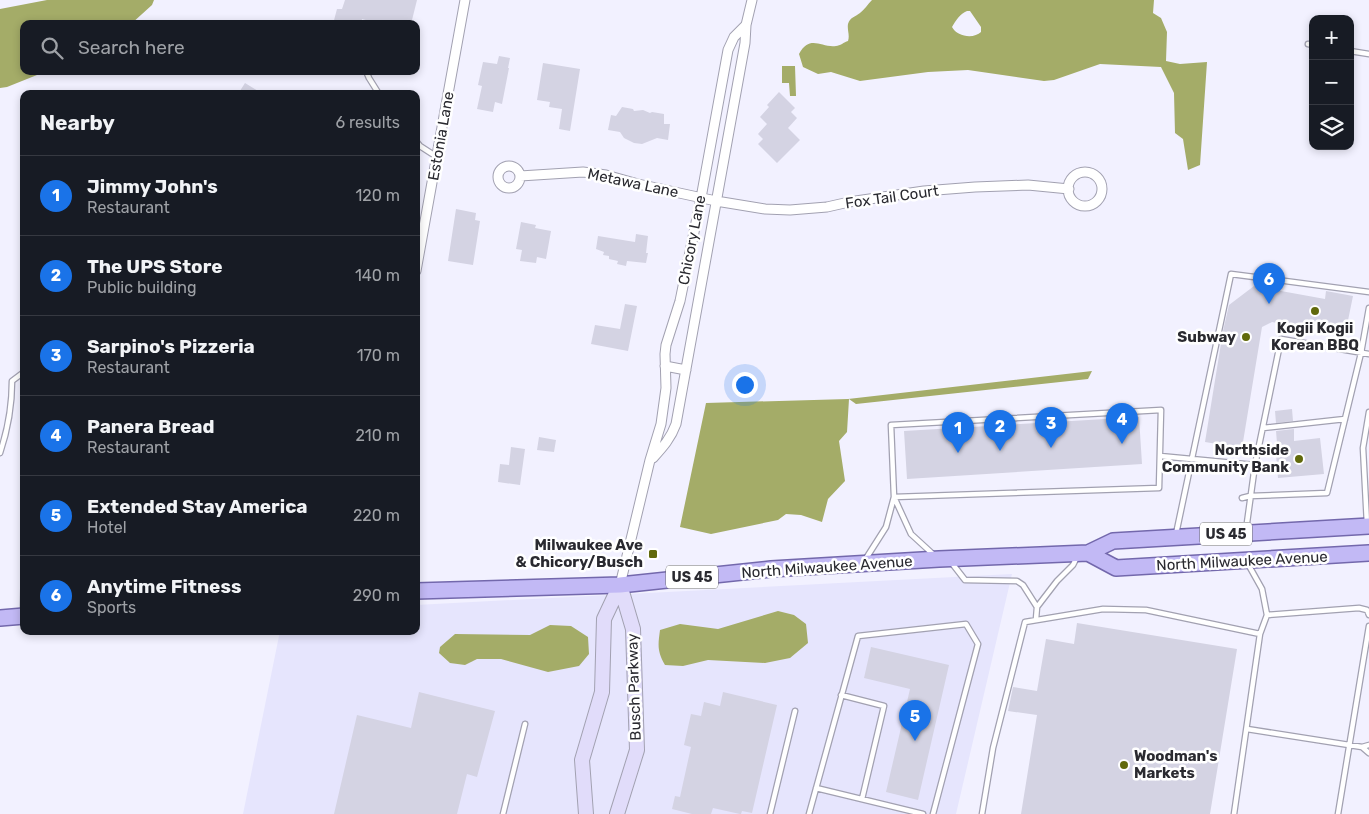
<!DOCTYPE html>
<html lang="en">
<head>
<meta charset="utf-8">
<style>
  :root { --surface:#171b24; --page:#242831; --text:#f1f3f6; --muted:#9ea1a6; --line:#363941; --accent:#1a73e8 }
  body { margin:0; font-family:Rubik,sans-serif; background:var(--page); color:var(--text) }
  .controls { position:absolute; right:15px; top:15px; display:grid; overflow:hidden; border-radius:10px; box-shadow:0 2px 8px #0003 }
  .controls button { width:45px; height:45px; display:grid; place-items:center; padding:0; border:0; border-bottom:1px solid var(--line); background:var(--surface); color:var(--text); font:25px sans-serif }
  .you { position:absolute; left:744px; top:384px; width:18px; height:18px; margin:-12px; border:4px solid #fff; border-radius:50%; background:#1a73e8; box-shadow:0 0 0 8px #1a73e833 }
  .badge { display:grid; place-items:center; width:32px; height:32px; border-radius:50%; background:var(--accent); color:#fff; font-size:16px; font-weight:700 }
  .pin { position:absolute; translate:-50% -41px; filter:drop-shadow(0 1px 2px #0008) }
  .pin::after { content:''; position:absolute; top:26px; width:18px; height:15px; background:inherit; clip-path:polygon(0 0,100% 0,50% 100%) }
  .list { margin:0; padding:0; list-style:none }
  h2 { display:flex; justify-content:space-between; align-items:center; height:65px; margin:0; padding:0 20px; font-size:21px }
  h2 small { font-size:16px; font-weight:400; color:var(--muted) }
  .list li { display:grid; grid-template-columns:32px 1fr auto; gap:15px; align-items:center; box-sizing:border-box; height:80px; padding:0 20px; border-top:1px solid var(--line) }
  .list b { display:block; font-size:19px; white-space:nowrap }
  .list p { margin:0; font-size:16px; white-space:nowrap; color:var(--muted) }
  .list em { font-size:16px; font-style:normal; color:var(--muted) }
  .icon { flex:none; width:28px; height:28px; fill:none; stroke:currentColor; stroke-width:2; stroke-linecap:round; stroke-linejoin:round }
  .map { position:relative; flex:none; width:1369px; height:814px; overflow:hidden }
  .search { position:absolute; background:var(--surface); box-shadow:0 2px 8px #0003; left:20px; top:20px; width:400px; height:55px; display:flex; align-items:center; gap:12px; box-sizing:border-box; padding:0 18px; border-radius:10px; color:var(--muted); font-size:19px }
  .panel { position:absolute; background:var(--surface); box-shadow:0 2px 8px #0003; left:20px; top:90px; width:400px; height:545px; border-radius:10px }
  .map>svg:first-child { display:block }
</style>
</head>
<body>
<div class="map">
<svg width="1369" height="814" viewBox="0 0 1369 814">
  <rect width="100%" height="100%" fill="#f2f1ff"/>
  <path fill="#e6e5fd" d="M1012,574L956,814H243L280,631H416V605Z"/>
  <path fill="#a4ac68" fill-rule="evenodd" d="M47,0H154L152,5L131,24H24V71H47L7,87L0,88V9Z
    M872,0H1154L1153,13L1161,18L1167,32L1166,61L1180,64L1207,62L1200,165L1188,170L1183,139L1175,133L1174,93L1161,67L1100,64L1054,80L1044,81L968,70L928,72L860,81L831,72L818,74L803,67L799,54C810,34 821,48 836,46C840,46 844,42 848,41C850,35 847,30 848,24C850,17 855,17 860,13C864,10 868,4 872,0ZM967,11H970L981,27V32C974,39 957,37 952,27C956,20 960,14 967,11Z
    M782,66H795L796,96H790L789,83H782Z
    M1092,371L1088,379L856,404L849,399L847,432L839,441L845,481L828,499L822,522L801,515L786,514L778,520L711,534L680,527L706,403L848,399Z
    M778,611L794,615L806,624L808,643L790,658L765,663L708,660L683,666L665,665C657,651 658,645 660,630L680,624L718,629Z
    M550,625L571,626L588,637L589,654L579,666L548,672L501,659H477L465,665L450,663L439,653L440,647L455,634L530,635Z"/>
  <path fill="#d4d3e3" d="M345,0H417L411,24H381L362,19L361,24H333L337,9H342Z
    M499,56L510,58L508,68H509L502,104L495,102L493,112L477,109L482,86L478,85L483,62L497,64Z
    M543,63L580,69L570,131L559,129L562,109L549,107L550,102L537,100Z
    M245,83L263,94H238Z
    M779,92L795,108L791,112L797,118L788,128L800,140L777,163L758,144L763,139L758,134L767,124L760,117L769,107L767,105Z
    M622,107L633,109L634,111L643,110L650,113L652,112L664,114V124H670L668,140L657,138L642,144L634,143L624,138L620,132L608,130L611,115L616,116Z
    M456,209L476,213L475,220L480,221L473,265L448,261Z
    M521,222L536,225L535,228L551,231L546,259L537,257L536,263L520,261L522,250L516,249Z
    M636,234L648,236L646,253H648L646,263L627,261L626,266L617,264L618,261L609,259V256L603,255L604,252L596,249L598,236L635,242Z
    M1254,286L1325,299L1326,291L1353,296L1345,335L1272,322L1262,327L1242,448L1205,442L1223,331L1229,305Z
    M625,304L637,306L628,351L591,344L595,325L620,329Z
    M1292,409L1293,421L1276,423L1275,411Z
    M1139,417L1142,464L907,479L904,431Z
    M1294,429V441L1320,438L1324,474L1278,478L1275,443H1277L1276,431Z
    M539,437L556,440L554,452L537,450Z
    M511,447L525,449L520,485L498,482L500,464L509,465Z
    M1077,623L1237,649L1210,814H1021L1037,715L1008,711L1013,687L1037,691L1046,639L1074,644Z
    M871,647L949,665L918,800L886,792L910,689L864,678Z
    M419,692L495,711L477,777L467,774L457,814H334L357,715L411,728Z
    M723,692L777,705L752,813L742,811L741,814H740L713,808L711,814H692L672,809L675,796L680,797L691,747L684,745L691,714L701,716L704,702L720,706Z"/>
  <g fill="none" stroke-linecap="round" stroke-linejoin="round">
    <g stroke="#a2a1b1" stroke-width="7">
      <path id="lane" d="M1308,44L1313,45
        M1350,51L1369,54
        M366,71L369,78L379,94
        M416,141L420,146L437,157
        M1263,428L1345,419
        M0,453C8,429 12,406 12,381L24,372
        M1160,456L1255,465
        M894,497L911,534L935,556
        M1242,498L1250,496L1327,493L1361,353L1369,308
        M1367,524L1363,448L1369,412
        M1246,530L1255,465L1281,339L1369,354
        M1176,534L1231,274L1369,292
        M865,560L886,527L894,497L891,425L1161,410L1159,488L894,497
        M951,562L965,580L1017,581L1023,585L1037,607
        M1248,564L1262,589L1267,615
        M23,612L24,564
        M1036,619L1037,607L1057,581L1073,565L1077,557
        M1260,634L1267,615L1359,608L1367,610L1369,615
        M841,695L884,706L862,799
        M1247,729L1362,747L1369,753
        M1362,747L1369,745
        M816,788L923,814
        M503,814L525,724
        M770,814L795,711
        M809,814L858,636L966,624L978,644L933,814
        M982,814L993,748L1025,622L1103,609L1146,610L1260,634L1234,814
        M1338,814L1369,626"/>
    </g>
    <g stroke="#a2a1b1" stroke-width="11">
      <path id="street" d="M498 177a11 11 0 1 1 22 0a11 11 0 1 1-22 0Z
        M1068 189a17 17 0 1 1 34 0a17 17 0 1 1-34 0Z
        M520,176L583,172L606,175L638,184L716,201L765,209L790,210L827,207L849,202L924,191L975,187L1028,185L1069,189
        M416,271L465,0
        M665,366L686,370
        M653,458C663,447 671,438 676,424L745,43L746,25L752,0
        M620,585L650,460L661,424L666,388L665,354L666,345L680,301L701,198L728,50L734,37L746,25"/>
    </g>
    <g stroke="#a2a1b1" stroke-width="16">
      <path id="secondary" d="M586,814L582,760L602,692L604,619L620,585
        M617,814L637,750L633,629L620,585"/>
    </g>
    <g stroke="#7368ac" stroke-width="18">
      <path id="primary" d="M1088,553L1116,568L1369,553
        M416,591L620,585L771,569L939,559L1088,553L1113,541L1369,526
        M0,618L24,616"/>
    </g>
    <use href="#lane" stroke="#fff" stroke-width="4.5"/>
    <use href="#street" stroke="#fff" stroke-width="9"/>
    <use href="#secondary" stroke="#e1dcfa" stroke-width="14"/>
    <use href="#primary" stroke="#c2b9f5" stroke-width="15"/>
  </g>
  <g fill="#61690b" stroke="#fff" stroke-width="2">
    <circle cx="1315" cy="311" r="5"/>
    <circle cx="1246" cy="337" r="5"/>
    <circle cx="1299" cy="459" r="5"/>
    <rect x="648" y="549" width="10" height="10" rx="2.5"/>
    <circle cx="1124" cy="765" r="5"/>
  </g>
  <g text-anchor="middle" dominant-baseline="central" stroke-width="5" stroke-linejoin="round" paint-order="stroke">
    <g fill="#fff" stroke="#6a6a6e" stroke-width="1">
      <rect x="1200" y="522.5" width="52" height="23" rx="4"/>
      <rect x="666" y="565.5" width="52" height="23" rx="4"/>
    </g>
    <g font-size="14" font-weight="bold" fill="#2a2a30">
      <text x="1226" y="534">US 45</text>
      <text x="692" y="577">US 45</text>
    </g>
    <g font-size="15" fill="#2a2a30" stroke="#fff">
      <text transform="translate(441 136) rotate(-80)">Estonia Lane</text>
      <text transform="translate(633 183) rotate(12)">Metawa Lane</text>
      <text transform="translate(892 197) rotate(-8)">Fox Tail Court</text>
      <text transform="translate(692 240) rotate(-79)">Chicory Lane</text>
      <text transform="translate(1242 561) rotate(-3)">North Milwaukee Avenue</text>
      <text transform="translate(827 567) rotate(-4)">North Milwaukee Avenue</text>
      <text transform="translate(634 687) rotate(-92)">Busch Parkway</text>
    </g>
    <g font-size="15" font-weight="bold" fill="#2a2a30" stroke="#fff" text-anchor="end">
      <text x="1315" y="328" text-anchor="middle">Kogii Kogii<tspan x="1315" dy="17">Korean BBQ</tspan></text>
      <text x="1236" y="337">Subway</text>
      <text x="1289" y="450">Northside<tspan x="1289" dy="17">Community Bank</tspan></text>
      <text x="643" y="545">Milwaukee Ave<tspan x="643" dy="17">&amp; Chicory/Busch</tspan></text>
      <text x="1134" y="756" text-anchor="start">Woodman's<tspan x="1134" dy="17">Markets</tspan></text>
    </g>
  </g>
</svg>
<div class="controls">
<button>+</button>
<button>−</button>
<button><svg class="icon" aria-label="layers" viewBox="0 0 24 24"><path d="M12 4l9 5-9 5-9-5zM3 14l9 5 9-5"/></svg></button>
</div>
<div class="you"></div>
<div class="pin badge" style="left:958px;top:453px">1</div>
<div class="pin badge" style="left:1000px;top:451px">2</div>
<div class="pin badge" style="left:1051px;top:448px">3</div>
<div class="pin badge" style="left:1122px;top:444px">4</div>
<div class="pin badge" style="left:915px;top:741px">5</div>
<div class="pin badge" style="left:1269px;top:304px">6</div>
<div class="search"><svg class="icon" aria-label="search" viewBox="0 0 24 24"><circle cx="10" cy="10" r="6"/><path d="M15 15l6 6"/></svg>Search here</div>
<section class="panel">
<h2>Nearby<small>6 results</small></h2>
<ul class="list">
<li><span class="badge">1</span><div><b>Jimmy John's</b><p>Restaurant</p></div><em>120 m</em></li>
<li><span class="badge">2</span><div><b>The UPS Store</b><p>Public building</p></div><em>140 m</em></li>
<li><span class="badge">3</span><div><b>Sarpino's Pizzeria</b><p>Restaurant</p></div><em>170 m</em></li>
<li><span class="badge">4</span><div><b>Panera Bread</b><p>Restaurant</p></div><em>210 m</em></li>
<li><span class="badge">5</span><div><b>Extended Stay America</b><p>Hotel</p></div><em>220 m</em></li>
<li><span class="badge">6</span><div><b>Anytime Fitness</b><p>Sports</p></div><em>290 m</em></li>
</ul>
</section>
</div>
</body>
</html>
